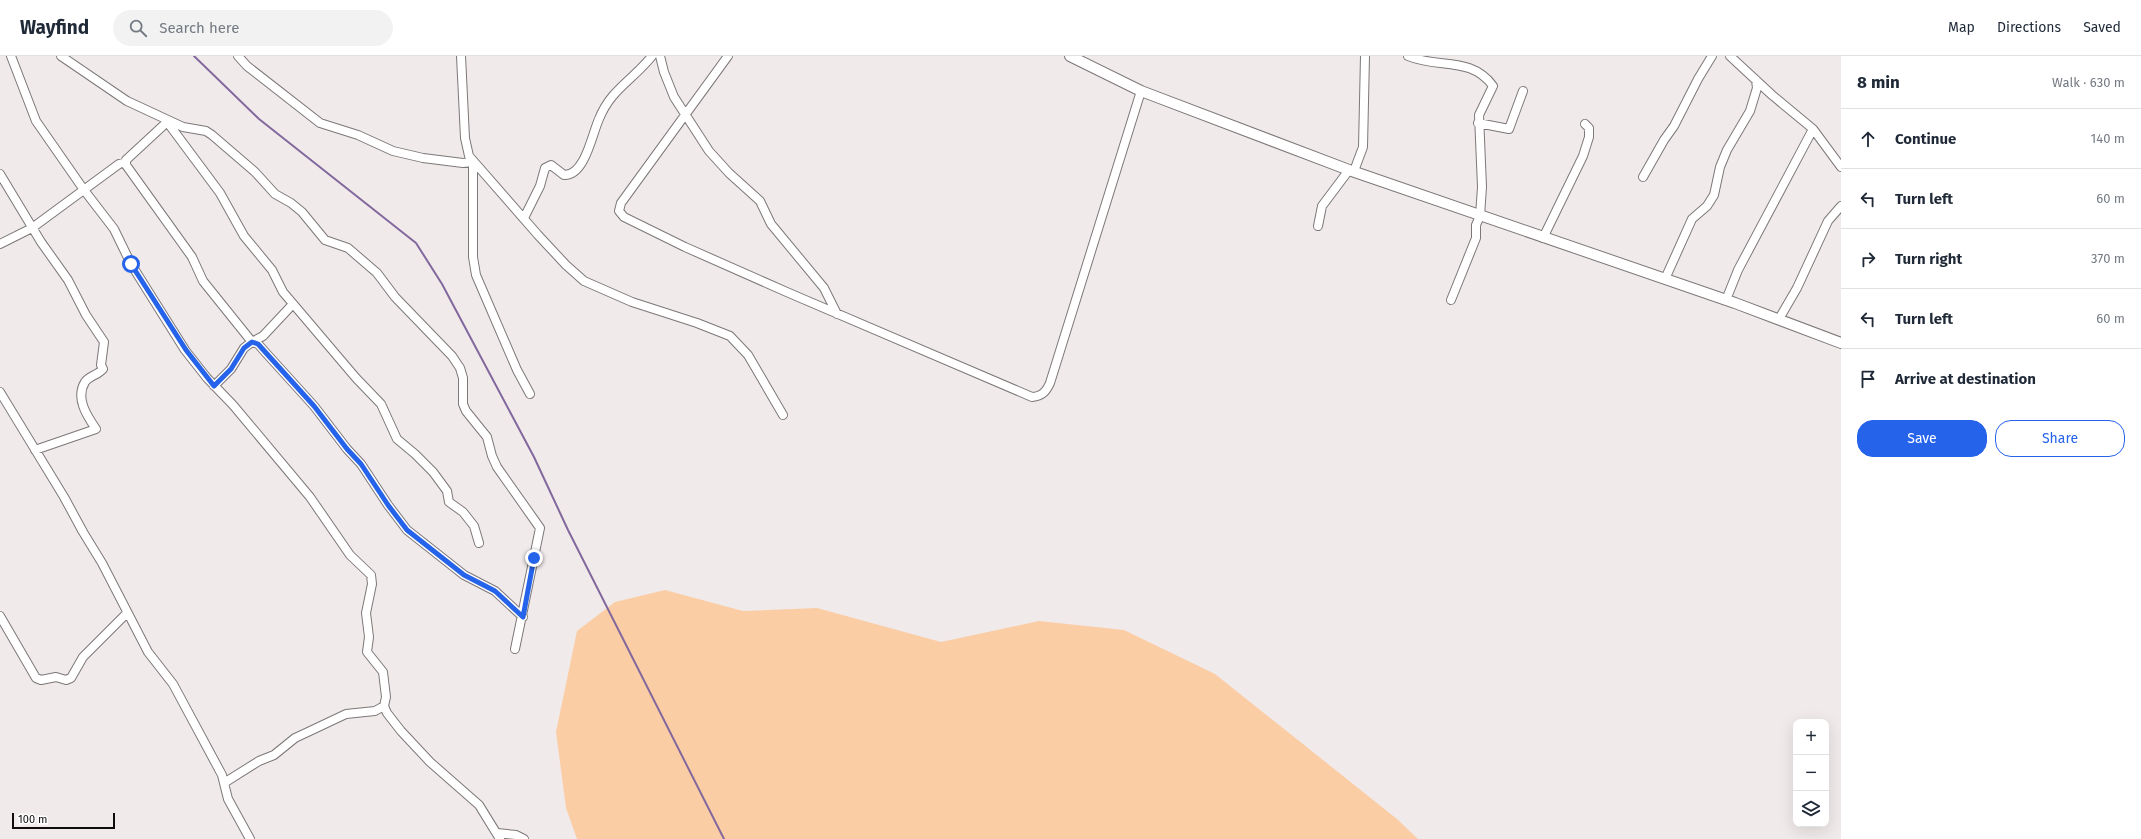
<!DOCTYPE html>
<html lang="en">
<head>
<meta charset="utf-8">
<style>
  :root { --surface:#fff; --page:#f2f2f3; --text:#1f2937; --muted:#747a83; --line:#e0e1e3; --accent:#2563eb }
  body { margin:0; font-family:"Fira Sans",sans-serif; background:var(--page); color:var(--text) }
  .controls { position:absolute; right:12px; bottom:12px; display:grid; overflow:hidden; border-radius:8px; box-shadow:0 4px 16px #0002 }
  .controls button { width:36px; height:36px; display:grid; place-items:center; padding:0; border:0; border-bottom:1px solid var(--line); background:var(--surface); color:var(--text); font:20px sans-serif }
  .scale { position:absolute; left:12px; bottom:10px; width:103px; box-sizing:border-box; padding-left:4px; border:2px solid #0f0c0d; border-top:0; font-size:11px; line-height:14px; white-space:nowrap; color:#0f0c0d; -webkit-text-stroke:3px #fff; paint-order:stroke }
  .stop { position:absolute; width:12px; height:12px; margin:-9px; border:3px solid #2563eb; border-radius:50%; background:#fff }
  .stop.end { background:#2563eb; border-color:#fff; box-shadow:0 1px 4px #0008 }
  .list { margin:0; padding:0; list-style:none }
  h2 { display:flex; justify-content:space-between; align-items:center; height:52px; margin:0; padding:0 16px; font-size:17px }
  h2 small { font-size:13px; font-weight:400; color:var(--muted) }
  .list li { display:grid; grid-template-columns:26px 1fr auto; gap:12px; align-items:center; box-sizing:border-box; height:60px; padding:0 16px; border-top:1px solid var(--line) }
  .list b { display:block; font-size:15px; white-space:nowrap }
  .list em { font-size:13px; font-style:normal; color:var(--muted) }
  .actions { display:flex; gap:8px; padding:12px 16px }
  .actions a { flex:1; padding:9px 0; border:1px solid var(--accent); border-radius:16px; text-align:center; font-size:14px; color:var(--accent) }
  .actions .main { background:var(--accent); color:#fff }
  .icon { flex:none; width:22px; height:22px; fill:none; stroke:currentColor; stroke-width:2; stroke-linecap:round; stroke-linejoin:round }
  .map { position:relative; flex:none; width:1841px; height:783px; overflow:hidden }
  header { display:flex; align-items:center; gap:24px; box-sizing:border-box; height:56px; padding:0 20px; background:var(--surface); border-bottom:1px solid var(--line) }
  header strong { font-size:19px }
  nav { display:flex; gap:22px; margin-inline-start:auto; font-size:14px }
  .search { width:280px; height:36px; background:var(--page); display:flex; align-items:center; gap:10px; box-sizing:border-box; padding:0 14px; border-radius:22px; color:var(--muted); font-size:15px }
  main { display:flex }
  aside { flex:1; background:var(--surface) }
  .map>svg:first-child { display:block }
</style>
</head>
<body>
<header>
<strong>Wayfind</strong>
<div class="search"><svg class="icon" aria-label="search" viewBox="0 0 24 24"><circle cx="10" cy="10" r="6"/><path d="M15 15l6 6"/></svg>Search here</div>
<nav><a>Map</a><a>Directions</a><a>Saved</a></nav>
</header>
<main>
<div class="map">
<svg width="1841" height="783" viewBox="0 0 1841 783">
  <rect width="100%" height="100%" fill="#f1eaeb"/>
  <path fill="#facda5" d="M665,534L743,555L817,552L941,586L1039,565L1124,574L1215,618L1397,763L1418,783H577L566,752L556,676L577,575L615,546Z"/>
  <g fill="none" stroke-linecap="round" stroke-linejoin="round">
    <path stroke="#82689d" stroke-width="2" d="M194,0L259,63L416,187L442,228L534,401L568,474L724,783"/>
    <g stroke="#7d7778" stroke-width="10">
      <path id="minor" d="M11,0L36,65L84,134L114,173L131,208L185,294L207,322L233,349L310,441L350,499L371,519L372,528L366,557L369,581L367,596L383,616L386,641L384,650L387,657L401,675L430,706L479,749L500,783
        M61,0L127,45L183,71L206,75L212,79L255,116L275,138L291,147L302,156L325,184L348,192L377,217L395,241L452,300L460,312L463,322V348L466,355L487,381L492,400L497,411L540,472L515,593
        M238,0L247,10L320,67L358,79L393,95L423,102L463,107L473,106V201L476,219L517,314L530,338
        M461,0L465,82L469,100L538,179L566,209L584,225L632,246L697,267L730,280L748,299L783,359
        M660,0L664,16L674,41L709,95L729,117L760,145L771,168L824,232L837,258
        M728,0L621,147L619,155L624,161L685,191L789,237L1032,341C1042,340 1046,336 1050,327L1141,35
        M1408,0C1439,13 1471,0 1493,30L1479,59L1482,131L1480,160L1476,169V182L1451,244
        M1730,0L1772,39L1813,73L1841,111
        M165,63L220,137L244,180L272,214L283,236L356,322L381,348L397,383L415,398L433,416L447,435L449,446L463,456L474,470L479,487
        M166,67L126,104V109L192,201L203,225L252,286L244,292L231,313L214,330
        M1478,67L1509,73L1523,35
        M1354,115L1363,91L1365,0
        M0,118L41,186L68,224L86,259L104,286L101,309L103,313C98,319 89,320 85,326C75,342 87,360 96,373L35,394
        M1643,121L1664,84L1674,70L1698,23L1712,0
        M524,162L540,130L545,112L551,109L564,119C585,120 592,78 599,63C611,33 633,24 652,0
        M1318,170L1322,150L1349,114
        M1543,182L1583,100L1589,81V72L1585,68
        M0,188L32,172L119,108L126,106
        M1665,223L1692,163L1707,150L1714,139L1720,111L1727,94L1750,55L1757,32L1756,24
        M1726,244L1738,214L1813,73
        M1779,263L1797,232L1828,165L1841,150
        M252,286L258,288L266,297L314,350L347,393L361,408L388,449L407,474L464,519L495,535L523,561
        M252,286L263,280L293,248
        M0,336L64,441L83,476L102,507L148,596L173,628L222,719L228,743L250,783
        M0,560L36,622L41,624L56,621L66,624L71,622L83,601L127,557
        M224,727L259,705L274,699L295,682L310,675L346,658L375,655L384,650
        M497,777L516,779L524,783"/>
    </g>
    <g stroke="#7d7778" stroke-width="12">
      <path id="tertiary" d="M1070,0L1141,35L1349,114L1735,247L1841,287"/>
    </g>
    <use href="#minor" stroke="#fff" stroke-width="8"/>
    <use href="#tertiary" stroke="#fff" stroke-width="10"/>
  </g>
  <g fill="none" stroke-linecap="round" stroke-linejoin="round">
    <path stroke="#2563eb" stroke-width="5" d="M131,208L186,294L214,330L231,313L244,292L252,286L258,288L314,350L347,393L361,408L388,449L407,474L464,519L495,535L523,561L534,502"/>
  </g>
</svg>
<div class="controls">
<button>+</button>
<button>−</button>
<button><svg class="icon" aria-label="layers" viewBox="0 0 24 24"><path d="M12 4l9 5-9 5-9-5zM3 14l9 5 9-5"/></svg></button>
</div>
<div class="scale">100 m</div>
<div class="stop" style="left:131px;top:208px"></div>
<div class="stop end" style="left:534px;top:502px"></div>
</div>
<aside>
<h2>8 min<small>Walk · 630 m</small></h2>
<ul class="list">
<li><svg class="icon" aria-label="ahead" viewBox="0 0 24 24"><path d="M12 20V5M6 11l6-6 6 6"/></svg><div><b>Continue</b></div><em>140 m</em></li>
<li><svg class="icon" aria-label="left" viewBox="0 0 24 24"><path d="M17 20v-9H6M10 6l-5 5 5 5"/></svg><div><b>Turn left</b></div><em>60 m</em></li>
<li><svg class="icon" aria-label="right" viewBox="0 0 24 24"><path d="M7 20v-9h11M14 6l5 5-5 5"/></svg><div><b>Turn right</b></div><em>370 m</em></li>
<li><svg class="icon" aria-label="left" viewBox="0 0 24 24"><path d="M17 20v-9H6M10 6l-5 5 5 5"/></svg><div><b>Turn left</b></div><em>60 m</em></li>
<li><svg class="icon" aria-label="arrive" viewBox="0 0 24 24"><path d="M6 21V4h12l-3 4 3 4H6"/></svg><div><b>Arrive at destination</b></div></li>
</ul>
<div class="actions"><a class="main">Save</a><a>Share</a></div>
</aside>
</main>
</body>
</html>
